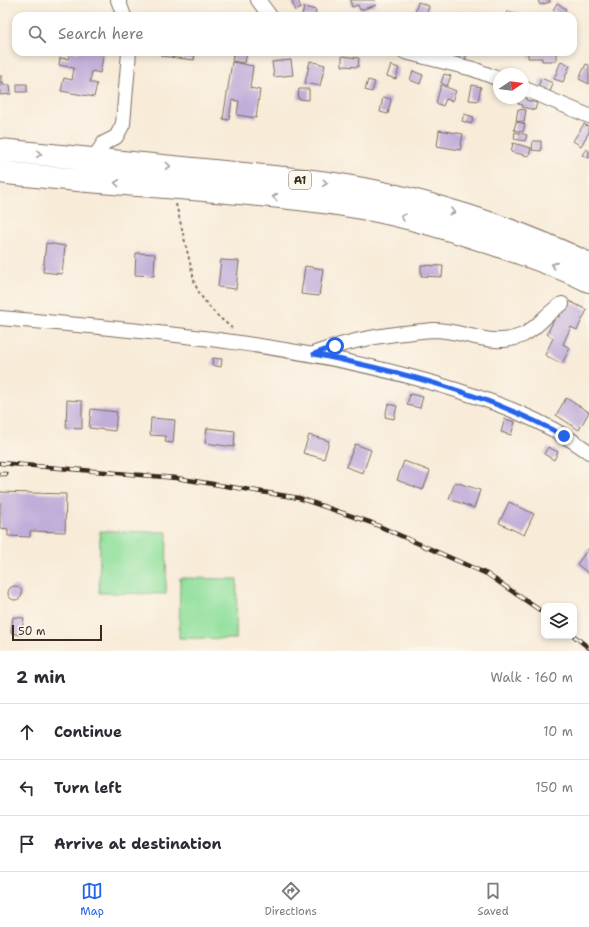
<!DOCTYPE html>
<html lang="en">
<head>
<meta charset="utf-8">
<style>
  :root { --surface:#fff; --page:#f2f2f3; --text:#2b2b33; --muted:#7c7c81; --line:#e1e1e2; --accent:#2563eb }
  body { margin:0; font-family:"Shantell Sans",sans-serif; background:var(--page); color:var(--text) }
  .controls { position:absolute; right:12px; bottom:12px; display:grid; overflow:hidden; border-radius:8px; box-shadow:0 2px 6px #0003 }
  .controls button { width:36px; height:36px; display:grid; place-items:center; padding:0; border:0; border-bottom:1px solid var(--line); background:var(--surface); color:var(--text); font:20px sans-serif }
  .compass { position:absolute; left:493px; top:68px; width:36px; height:36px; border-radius:50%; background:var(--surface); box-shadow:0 2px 6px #0003; rotate:77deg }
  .scale { position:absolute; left:12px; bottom:10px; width:90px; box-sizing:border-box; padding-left:4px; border:2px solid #3b2a1e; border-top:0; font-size:11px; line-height:14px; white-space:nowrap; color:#3b2a1e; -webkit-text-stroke:3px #fbf7ec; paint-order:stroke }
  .stop { position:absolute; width:12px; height:12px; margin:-9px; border:3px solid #2563eb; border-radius:50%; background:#fff }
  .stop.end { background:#2563eb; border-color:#fff; box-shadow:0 1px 4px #0008 }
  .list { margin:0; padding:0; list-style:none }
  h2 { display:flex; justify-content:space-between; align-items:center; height:52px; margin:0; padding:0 16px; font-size:17px }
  h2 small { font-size:13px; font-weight:400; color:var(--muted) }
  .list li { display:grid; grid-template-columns:26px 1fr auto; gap:12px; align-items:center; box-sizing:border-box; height:56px; padding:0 16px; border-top:1px solid var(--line) }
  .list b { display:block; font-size:15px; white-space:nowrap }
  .list em { font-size:13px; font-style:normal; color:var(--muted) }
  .icon { flex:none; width:22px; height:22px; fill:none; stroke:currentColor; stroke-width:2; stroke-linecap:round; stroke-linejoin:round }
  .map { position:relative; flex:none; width:589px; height:651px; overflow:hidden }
  .search { position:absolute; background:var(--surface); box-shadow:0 2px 6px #0003; left:12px; right:12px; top:12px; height:44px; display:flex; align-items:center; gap:10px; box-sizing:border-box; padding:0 14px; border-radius:12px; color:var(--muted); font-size:15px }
  .sheet { height:220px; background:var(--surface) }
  nav { display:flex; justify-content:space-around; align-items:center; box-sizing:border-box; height:56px; border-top:1px solid var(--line); background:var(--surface); font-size:11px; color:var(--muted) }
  nav a { display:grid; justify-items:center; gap:2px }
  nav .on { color:var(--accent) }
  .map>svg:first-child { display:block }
</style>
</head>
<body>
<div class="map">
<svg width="589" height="651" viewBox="0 0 589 651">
  <rect width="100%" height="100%" fill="#fbf7ec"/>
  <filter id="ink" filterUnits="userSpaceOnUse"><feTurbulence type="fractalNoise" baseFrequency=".025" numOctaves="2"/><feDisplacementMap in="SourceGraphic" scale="8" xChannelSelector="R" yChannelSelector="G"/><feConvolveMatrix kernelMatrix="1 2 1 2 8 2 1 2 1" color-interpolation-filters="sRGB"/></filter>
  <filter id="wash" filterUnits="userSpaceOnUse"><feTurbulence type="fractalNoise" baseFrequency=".012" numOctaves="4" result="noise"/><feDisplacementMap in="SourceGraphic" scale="16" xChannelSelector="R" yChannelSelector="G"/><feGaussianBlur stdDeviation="0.9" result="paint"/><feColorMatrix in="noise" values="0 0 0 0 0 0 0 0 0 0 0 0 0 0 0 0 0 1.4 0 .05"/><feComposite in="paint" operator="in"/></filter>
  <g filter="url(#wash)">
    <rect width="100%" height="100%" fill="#f8ebd8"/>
    <path fill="#92e09d" stroke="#66855e" d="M100,531L167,532L166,594L99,593Z
      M180,578L237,579L236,639L179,638Z"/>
    <g id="blocks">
      <path fill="#c0add9" d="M298,0L301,8L295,11L292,2Z
        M350,0H375L376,5L360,10L358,5L352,7Z
        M538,0H550V2L540,5Z
        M418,2L429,6L426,16H414Z
        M557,3L566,9L562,16L553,10Z
        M304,7L316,10L315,16H302Z
        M508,11L516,14V16H506Z
        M70,52H104L100,73L92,71L90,82L97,84L94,97L61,91L64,78L72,80L74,68L59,65L60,58L68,59Z
        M161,52H195L194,60L161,56Z
        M234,52H247L245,63L232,61Z
        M458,52H468L465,60L456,57Z
        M528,52H556V61H542V58H528Z
        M342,56L359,58L358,67L342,66Z
        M291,60L293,75L274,77L272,62Z
        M310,61L325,65L320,86L305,83Z
        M561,61L570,65L563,82L554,79Z
        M232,62L253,66L250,88L260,90L256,118L237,115L239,101L232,100L229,120L223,119Z
        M586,64L589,65V84L579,79Z
        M391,65L399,68L396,79L387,76Z
        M413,71L423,75L420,84L410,80Z
        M444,74L451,76L447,86L441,83Z
        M0,76H2L3,85H10L11,94L0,95Z
        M541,78L553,83L550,92L538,87Z
        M368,80L375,82L372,92L365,90Z
        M17,84H27V92H17Z
        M441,85L456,91L452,101L446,99L443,106L436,103Z
        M472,85L481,87L478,101L469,100Z
        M299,89H309V100L298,99Z
        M523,96L527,97L526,100L537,103L535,110L522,107L523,105L518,104L519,98H523Z
        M383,97L391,99L388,114L380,112Z
        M518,109L526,110L524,122L516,121Z
        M464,114L474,117L471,124L462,121Z
        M516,122L525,124L523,132L514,130Z
        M584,124L589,127V132L581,146L573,141Z
        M439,130L463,134L460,150L437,146Z
        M515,132L527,135L525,141L514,139Z
        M533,141H541V151L532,150Z
        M513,143L531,148L529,156L511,152Z
        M586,149L589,151V158L582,155Z
        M46,243L65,246L62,274L43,272Z
        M136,253L155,254L154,276L135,275Z
        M221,260L239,261L236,289L218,287Z
        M421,265L443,266L442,277L421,276Z
        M305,266L323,269L319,296L301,294Z
        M567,300L587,310L577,330L571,327L563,344L570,348L562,364L545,355L553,338L547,334L556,316L559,317Z
        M213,358L222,359L221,367L212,365Z
        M410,394L423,397L420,408L407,405Z
        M566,398L589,412L579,430L556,415Z
        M67,400L82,401V429L66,428Z
        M388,404L397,406L394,419L385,417Z
        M91,409L117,412L115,431L89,428Z
        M151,418L175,420L173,443L165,442L166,436L150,435Z
        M505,419L515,422L511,435L501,432Z
        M207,428L235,431L234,447L205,443Z
        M309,435L329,441L324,459L303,453Z
        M355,444L371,450L363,473L346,467Z
        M548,447L558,452L554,460L544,454Z
        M404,461L430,471L423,490L397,480Z
        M455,482L480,490L474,508L449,499Z
        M0,492L66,494L65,532L30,531V537L8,536V529L0,528Z
        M509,502L534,514L524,535L499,523Z
        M589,548V574L577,564Z
        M8 593a7 7 0 1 1 14 0a7 7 0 1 1-14 0Z
        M13,617L24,618L21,635L11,633Z"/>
    </g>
  </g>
  <g filter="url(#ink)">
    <use href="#blocks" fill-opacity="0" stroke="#7d6e5f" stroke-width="1"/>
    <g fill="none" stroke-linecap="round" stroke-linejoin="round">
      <g stroke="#7d6e5f" stroke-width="16">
        <path id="street" d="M118,0L124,16
          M258,0L270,16
          M405,52L473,69L499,79
          M523,88L589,116
          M93,159L104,143L116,137L123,124L129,52
          M0,318C145,331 292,342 433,383C488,399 542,418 589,452
          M315,353C357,338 389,334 433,330C465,330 492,349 523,335C538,328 547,312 562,304"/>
      </g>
      <g stroke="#7d6e5f" stroke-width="24">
        <path id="highway" d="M0,150C85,159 169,166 254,175C283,178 312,180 341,185C424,198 514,228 589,264
          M0,172C112,186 226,188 338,204C394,212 449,228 502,247C532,257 561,267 589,281"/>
      </g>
      <path stroke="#7d6e5f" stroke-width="2" stroke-dasharray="3 3" stroke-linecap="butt" d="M176,204L195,284C203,303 216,315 232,328"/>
      <use href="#street" stroke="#fff" stroke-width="14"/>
      <use href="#highway" stroke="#fff" stroke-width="22"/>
      <g stroke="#3b2a1e" stroke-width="4.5">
        <path id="rail" d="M0,463L176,478L299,498L372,523L487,574L544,613
          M0,474H6
          M574,636L589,648"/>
      </g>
      <use href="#rail" stroke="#fbf7ec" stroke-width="3" stroke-dasharray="9" stroke-linecap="butt"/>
    </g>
    <defs><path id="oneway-chevron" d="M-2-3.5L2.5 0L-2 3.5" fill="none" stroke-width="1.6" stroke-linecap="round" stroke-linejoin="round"/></defs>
    <g stroke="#a79f9a">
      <use href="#oneway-chevron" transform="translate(39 154) rotate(5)"/>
      <use href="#oneway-chevron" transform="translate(168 166) rotate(6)"/>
      <use href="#oneway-chevron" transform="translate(117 183) rotate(-174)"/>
      <use href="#oneway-chevron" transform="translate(325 183) rotate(6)"/>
      <use href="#oneway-chevron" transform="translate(275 197) rotate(-174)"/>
      <use href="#oneway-chevron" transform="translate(452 212) rotate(16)"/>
      <use href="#oneway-chevron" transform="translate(403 217) rotate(-165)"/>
      <use href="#oneway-chevron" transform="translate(554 265) rotate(-156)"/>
    </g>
  </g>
  <g fill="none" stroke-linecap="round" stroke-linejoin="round" filter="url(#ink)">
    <path stroke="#2563eb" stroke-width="5" d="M335,346L314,354C401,372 486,393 564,436"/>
  </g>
  <g text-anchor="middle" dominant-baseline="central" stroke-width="4" stroke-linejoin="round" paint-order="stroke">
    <rect fill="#fbf7ec" stroke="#75685c" stroke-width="1" x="289" y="171" width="22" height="18" rx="3"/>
    <g font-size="11" font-weight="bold" fill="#3b2a1e">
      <text x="300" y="180">A1</text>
    </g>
  </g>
</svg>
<div class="controls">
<button><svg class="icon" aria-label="layers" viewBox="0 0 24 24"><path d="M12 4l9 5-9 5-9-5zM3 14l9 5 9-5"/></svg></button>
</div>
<svg class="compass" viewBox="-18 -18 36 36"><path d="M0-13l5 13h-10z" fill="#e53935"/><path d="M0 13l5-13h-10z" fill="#7c7c81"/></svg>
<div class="scale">50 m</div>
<div class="stop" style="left:335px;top:346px"></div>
<div class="stop end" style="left:564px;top:436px"></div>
<div class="search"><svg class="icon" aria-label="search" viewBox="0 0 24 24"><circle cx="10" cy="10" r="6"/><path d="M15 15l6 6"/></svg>Search here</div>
</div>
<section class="sheet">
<h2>2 min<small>Walk · 160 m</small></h2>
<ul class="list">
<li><svg class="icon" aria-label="ahead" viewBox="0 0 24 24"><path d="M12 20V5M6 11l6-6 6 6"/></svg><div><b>Continue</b></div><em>10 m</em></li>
<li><svg class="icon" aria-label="left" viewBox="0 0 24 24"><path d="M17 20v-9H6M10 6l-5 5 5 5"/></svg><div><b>Turn left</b></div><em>150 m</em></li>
<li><svg class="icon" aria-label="arrive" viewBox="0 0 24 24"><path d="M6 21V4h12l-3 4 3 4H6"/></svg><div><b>Arrive at destination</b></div></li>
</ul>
</section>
<nav>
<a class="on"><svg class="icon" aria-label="map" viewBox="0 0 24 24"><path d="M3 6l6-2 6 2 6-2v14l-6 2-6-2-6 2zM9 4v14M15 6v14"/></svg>Map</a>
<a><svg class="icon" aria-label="directions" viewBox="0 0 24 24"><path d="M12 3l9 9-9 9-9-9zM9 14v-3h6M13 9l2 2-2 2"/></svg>Directions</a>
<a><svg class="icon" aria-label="saved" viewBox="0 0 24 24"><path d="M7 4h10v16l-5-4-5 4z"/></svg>Saved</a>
</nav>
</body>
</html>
